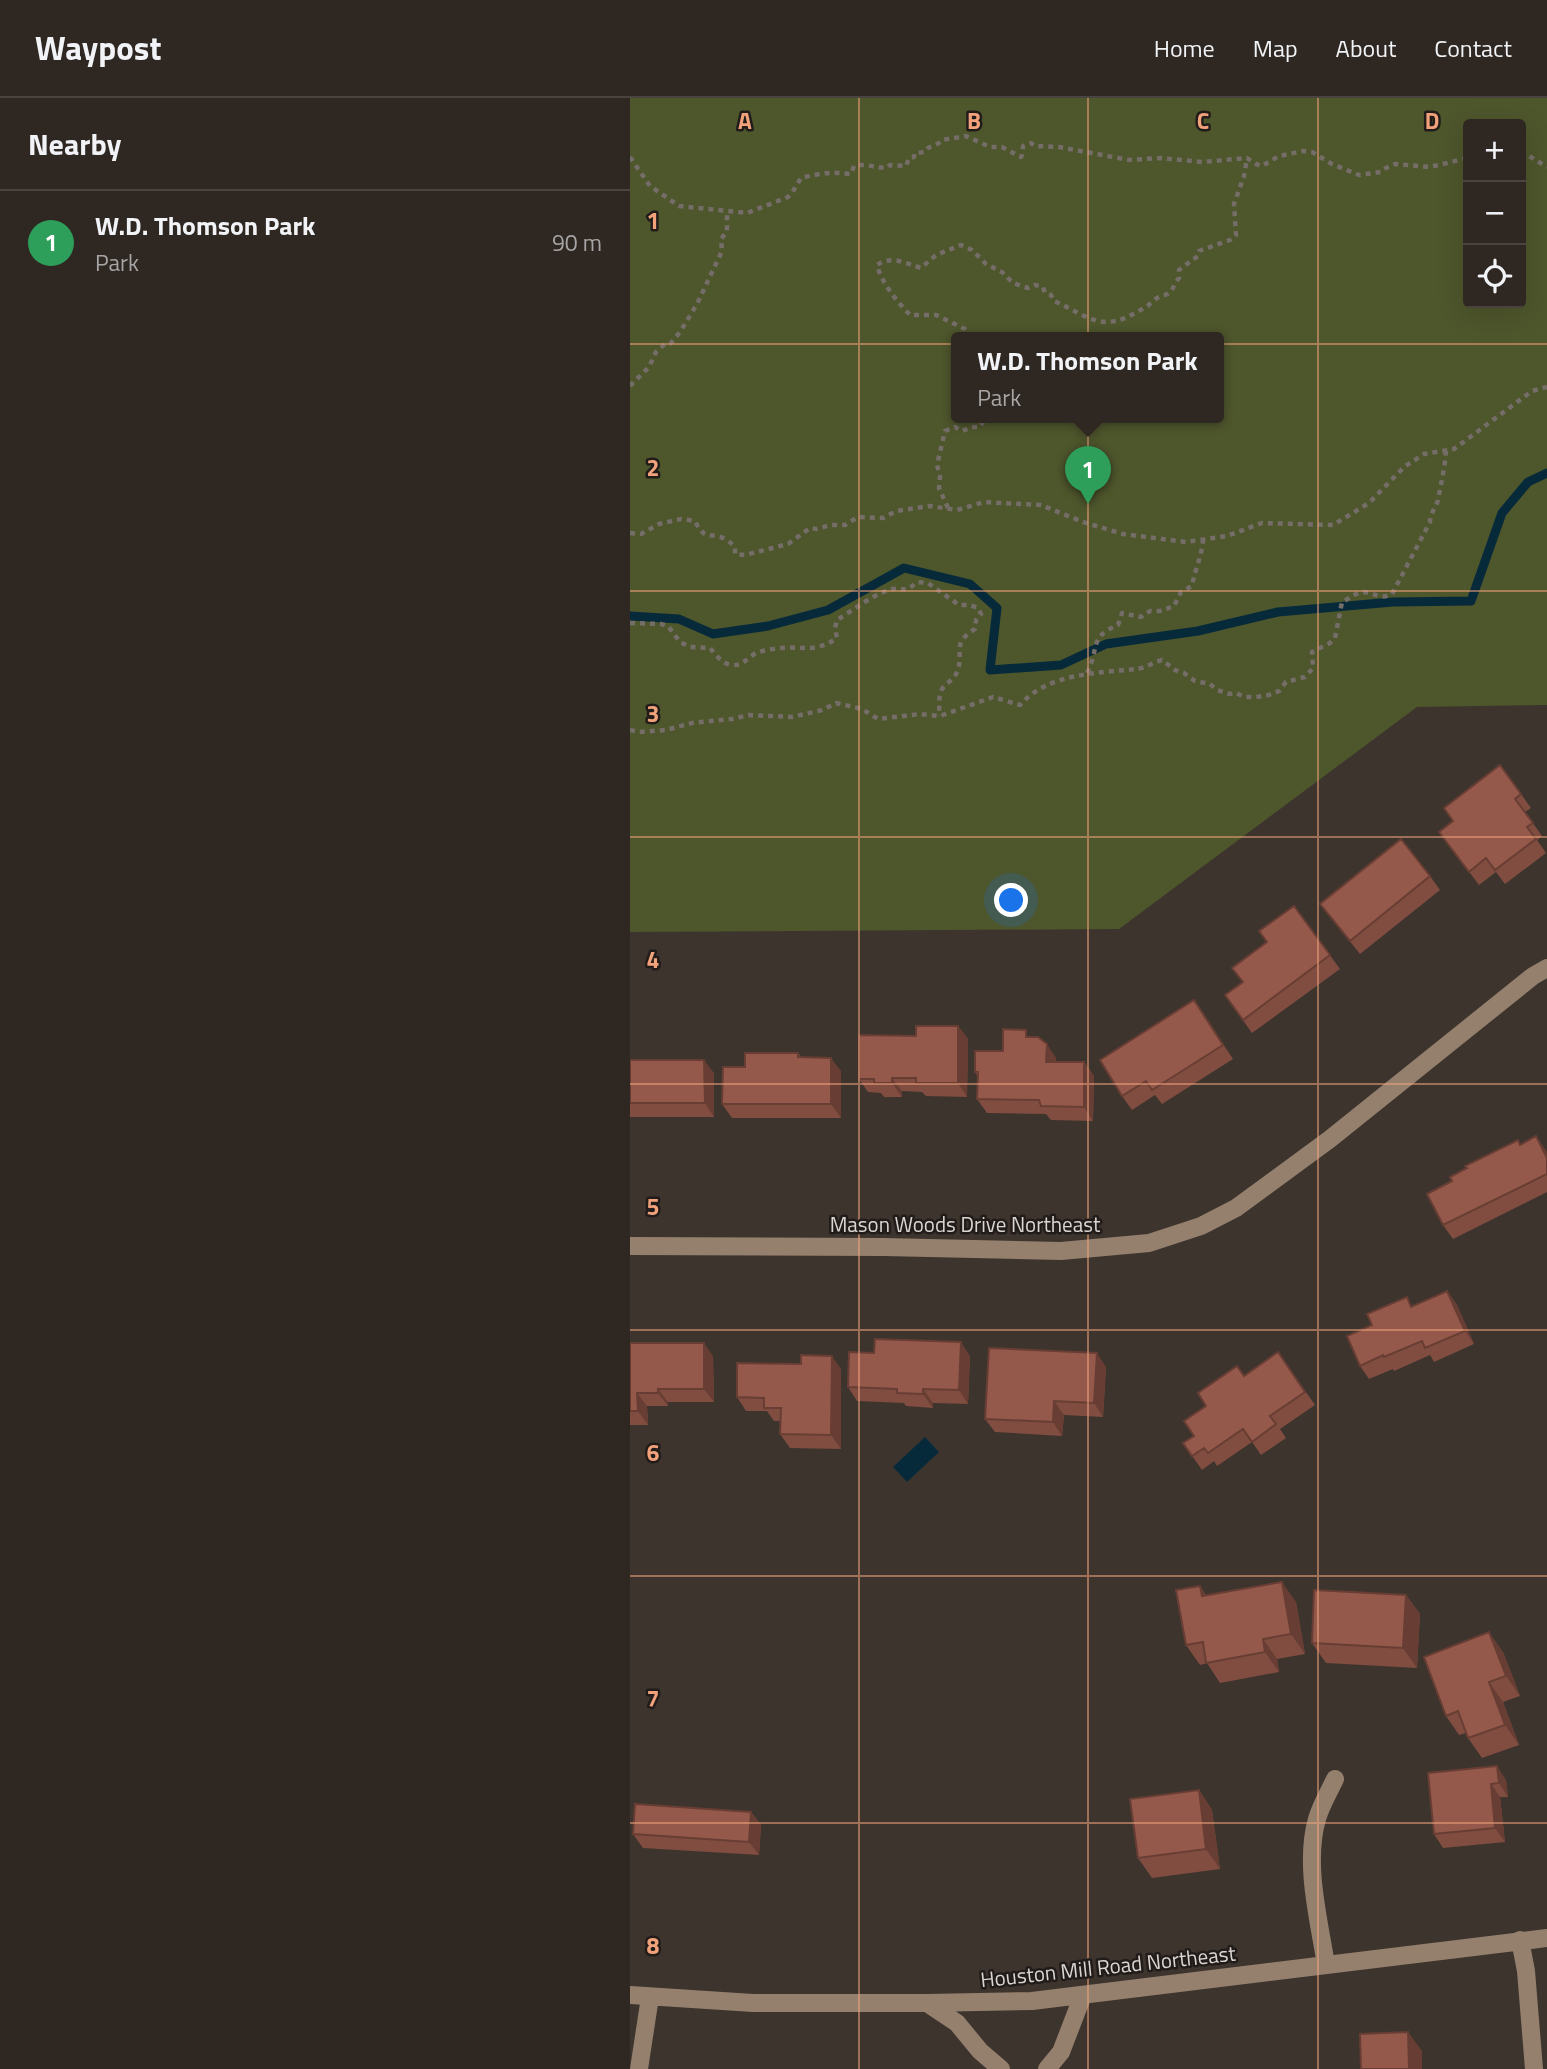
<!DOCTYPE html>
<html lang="en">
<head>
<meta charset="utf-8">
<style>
  :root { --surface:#2e2722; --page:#362f2a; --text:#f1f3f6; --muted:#a7a5a5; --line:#494440; --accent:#d6ab8b }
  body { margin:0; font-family:"Titillium Web",sans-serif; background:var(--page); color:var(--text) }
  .controls { position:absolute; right:21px; top:21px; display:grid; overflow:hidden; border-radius:7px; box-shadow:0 7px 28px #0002 }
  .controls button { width:63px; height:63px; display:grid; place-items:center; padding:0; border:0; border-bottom:2px solid var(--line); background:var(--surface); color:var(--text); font:35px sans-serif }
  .you { position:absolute; left:382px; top:803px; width:24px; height:24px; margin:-18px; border:5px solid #fff; border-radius:50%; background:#1a73e8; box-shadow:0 0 0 10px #1a73e833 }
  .badge { display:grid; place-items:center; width:46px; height:46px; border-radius:50%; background:var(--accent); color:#fff; font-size:23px; font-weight:700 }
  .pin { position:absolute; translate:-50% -58px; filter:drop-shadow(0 2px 4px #0008) }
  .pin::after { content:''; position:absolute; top:37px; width:24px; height:21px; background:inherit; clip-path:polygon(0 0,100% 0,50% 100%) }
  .popup { position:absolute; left:321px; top:234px; width:273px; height:91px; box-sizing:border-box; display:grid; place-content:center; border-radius:7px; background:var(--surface); filter:drop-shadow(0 2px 5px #0005); font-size:23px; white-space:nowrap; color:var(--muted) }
  .popup b { font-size:26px; color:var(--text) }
  .popup::after { content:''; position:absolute; left:50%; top:100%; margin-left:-14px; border:14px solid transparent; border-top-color:var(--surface) }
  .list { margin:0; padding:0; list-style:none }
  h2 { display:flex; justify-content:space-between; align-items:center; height:91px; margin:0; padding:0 28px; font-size:30px }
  h2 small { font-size:23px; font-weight:400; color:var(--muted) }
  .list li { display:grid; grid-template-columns:46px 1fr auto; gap:21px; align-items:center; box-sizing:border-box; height:105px; padding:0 28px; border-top:2px solid var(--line) }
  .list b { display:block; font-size:26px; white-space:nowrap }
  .list p { margin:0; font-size:23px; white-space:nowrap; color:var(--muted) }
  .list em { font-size:23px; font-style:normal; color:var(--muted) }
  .icon { flex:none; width:38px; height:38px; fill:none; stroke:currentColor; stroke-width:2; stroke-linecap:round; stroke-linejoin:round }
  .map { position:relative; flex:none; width:917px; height:1971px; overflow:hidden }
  header { display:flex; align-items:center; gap:42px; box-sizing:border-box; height:98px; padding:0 35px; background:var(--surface); border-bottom:2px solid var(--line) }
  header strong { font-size:33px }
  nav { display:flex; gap:38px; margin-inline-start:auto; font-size:24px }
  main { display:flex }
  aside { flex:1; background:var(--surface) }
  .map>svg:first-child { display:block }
</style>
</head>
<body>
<header>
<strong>Waypost</strong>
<nav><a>Home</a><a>Map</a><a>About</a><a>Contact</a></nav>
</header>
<main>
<aside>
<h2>Nearby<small></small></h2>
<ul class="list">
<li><span class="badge" style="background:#2e9e5b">1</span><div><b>W.D. Thomson Park</b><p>Park</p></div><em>90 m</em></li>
</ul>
</aside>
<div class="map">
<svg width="917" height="1971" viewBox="0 0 917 1971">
  <rect width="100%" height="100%" fill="#3d342e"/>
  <path fill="#4e562c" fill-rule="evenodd" d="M0,0H917V607L787,609L489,831L0,834ZM838,26H891V205H838ZM327,240H589V320H327Z"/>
  <path fill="#072a3b" d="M295,1339L309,1354L277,1384L263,1369Z"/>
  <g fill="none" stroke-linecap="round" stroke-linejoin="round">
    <path stroke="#072a3b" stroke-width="9" d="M0,518L49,521L83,536L138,528L198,512L274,470L340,486L367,510L360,572L431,567L476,546L568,533L648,514L763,504L841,503L872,415L898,384L917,375"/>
    <path stroke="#756d68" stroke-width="4.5" stroke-dasharray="5 5" stroke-linecap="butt" d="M891,53L917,69
      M0,59L20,88L49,108L117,115L158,99L162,95L171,80C182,77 197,74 209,75C213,75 217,76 221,76L224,68C236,65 245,70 257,70L260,67L276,68L279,60L284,59L285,55L295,54L298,50L309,45L312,42L336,38L360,49H372L391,59L392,57L393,48L401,45L405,48L429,49L499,62L530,60L572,64L617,60L626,66L632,68L649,58L673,53L682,54L702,66L729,77L751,74L756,70L765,66L800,69L838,60
      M341,240L335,231L306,217H280C267,203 252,186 247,167C261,157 275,165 291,170L306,157L331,147L342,152L356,166L372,174L383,185L398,190L405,187L413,189L415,195L421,197L424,203C439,209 452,219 468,223C485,227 500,218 514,210C519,208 522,203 527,200C531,197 537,198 541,193C544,189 545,185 549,180V172L568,158L569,153L600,142L606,137L604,106L614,78L617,60
      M0,288L19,269L26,254L35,246L41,245L50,234L67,206L92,153L91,141L97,133V113
      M318,410L309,390L310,378L307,367L315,333L325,329L332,333L342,329H350L355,320
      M0,435L11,436L29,426L51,421L65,423C76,445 80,433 95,441C99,443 102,446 105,449V456L115,457L158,446L180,430L187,431L200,427H215L228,419L253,420L266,413L300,408L327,412L354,404L411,407L453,424L493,436L556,444L597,438L632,425L703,427L739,405L774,369L794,356L824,351L902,293L917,289
      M0,525L31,526L38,528L50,544L60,549L80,550C86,557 92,566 102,567C113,568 117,560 126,555C131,553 137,552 143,551C169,546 183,557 207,540L205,530L207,522C222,513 245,495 262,491C275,489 274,496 287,484L298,485L329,507H340L348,510L351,516L346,522L345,531C320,546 335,555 327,574C324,582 316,585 312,591C308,599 309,610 310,618
      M457,575C470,550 458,539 488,527L492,515L511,519L520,513H530L544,508L551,494L562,488C565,471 572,458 573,442
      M0,632L9,634L36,632L62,625L102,621L119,617L162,619L192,612L206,605L232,611L248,621L290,616L310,618L363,599L390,607C418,575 467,575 507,571C515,570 524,564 532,562L545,572L554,575L565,583L580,586L587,592L600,596L606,595L614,599H626L639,597L649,593L656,584L675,579L683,570L682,554L700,545L705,540L712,504C719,501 726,494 734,494C745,495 750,502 762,496L800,424C800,415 806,410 808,402C811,385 815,370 816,352"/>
    <path stroke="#95806e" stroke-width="18" d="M0,1148L254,1149L431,1153L519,1145L571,1128L606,1110L700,1041L903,878L917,870
      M890,1842L896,1873L904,1971
      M696,1867C689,1822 674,1766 687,1721C691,1707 699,1694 705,1681
      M0,1897L123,1905H297L402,1903L917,1840
      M297,1905L327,1925L350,1953L371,1971
      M9,1971L20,1899
      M417,1971L431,1954L453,1897"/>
  </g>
  <path fill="#804d40" d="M891,696L901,710L895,714L912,738L907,742L916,755L875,786L866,774L849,787L809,734L823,723Z
    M800,778L810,792L730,856L690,806Z
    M664,808L710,871L622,935L595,897L612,884L637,844Z
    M574,916L603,961L532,1006L525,997L502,1012L492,998Z
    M328,928L338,941L337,999L296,998L292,994L272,993V999H254L251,995L238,994L229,981L286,938Z
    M401,939L426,960V964H454L464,978L463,1023L421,1022L416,1016L357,1015L347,1001L348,979L345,974L373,953Z
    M168,955L171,959L211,973V1020H102L92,1006L115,969Z
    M0,962L84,975V1019H0Z
    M891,1046L917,1054V1094L823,1141L813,1127Z
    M817,1193L827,1207L844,1246L804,1264L800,1257L764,1273L763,1271L739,1281L730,1268L783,1208Z
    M0,1245L83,1258L84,1304H38V1308H17L18,1327H0Z
    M648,1254L685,1307L650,1331L656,1340L631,1357L622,1344L587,1368L584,1363L572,1372L553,1345L564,1338L576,1308L614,1278Z
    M340,1258L338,1306L303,1305V1310L276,1308L274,1305L227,1303L218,1289Z
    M476,1269L473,1319L434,1317L432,1338L365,1334L355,1321Z
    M211,1271V1351L160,1350L150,1336V1323H144L137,1313H116L107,1299Z
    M570,1488L576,1497L666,1504L675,1556L647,1561L649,1574L590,1585L577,1565L570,1567L556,1547Z
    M776,1497L790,1516L787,1570L696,1565L682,1545Z
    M873,1554L890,1598L873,1604L889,1647L852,1660L838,1640L836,1635L829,1637L816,1618Z
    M798,1675L876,1682L878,1699H870L875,1744L813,1750L804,1736Z
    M569,1692L582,1712L590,1771L522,1780L508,1760Z
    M121,1714L131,1727L129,1757L13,1750L3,1736Z"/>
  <path fill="#683e34" d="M564,902L574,916L603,961L593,947Z
    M328,928L338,941L337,999L328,985Z
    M417,946L426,960V977L416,964Z
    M201,960L211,973V1020L201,1006Z
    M74,962L84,975V1019L75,1005Z
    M454,964L464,978L463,1023L454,1009Z
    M262,980L272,993V999L262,985Z
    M906,1038L917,1054V1060Z
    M817,1193L827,1207L844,1246L835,1233Z
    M331,1244L340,1258L338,1306L329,1292Z
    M74,1245L83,1258L84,1304L74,1291Z
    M467,1255L476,1269L473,1319L464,1305Z
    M202,1258L211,1271V1351L201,1337Z
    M28,1291L38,1304V1308L28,1295Z
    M293,1291L303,1305V1310L293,1296Z
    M7,1295L17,1308L18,1327L8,1313Z
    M424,1303L434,1317L432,1338L423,1324Z
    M652,1484L666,1504L675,1556L661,1536Z
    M570,1488L583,1508L572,1498Z
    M776,1497L790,1516L787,1570L773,1550Z
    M859,1534L873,1554L890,1598L876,1578Z
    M633,1541L647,1561L649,1574L635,1554Z
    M859,1584L873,1604L889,1647L875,1627Z
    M867,1668L876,1682L878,1699L869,1685Z
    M861,1686L870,1699L875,1744L865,1730Z
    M569,1692L582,1712L590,1771L576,1751Z
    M121,1714L131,1727L129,1757L119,1744Z
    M778,1934L792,1953V1971H779Z"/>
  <path fill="#95594b" stroke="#683e34" stroke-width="2" d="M870,667L891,696L885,701L903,725L897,729L906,741L865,772L856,760L839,774L809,734L823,723L814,710Z
    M771,741L800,778L720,843L690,806Z
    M664,808L700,857L613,922L595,897L613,884L602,870L637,844L629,833Z
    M564,902L593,947L522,992L516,983L492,998L470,962Z
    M286,928H328V985H286V980H262V985H244V981H229V937L286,938Z
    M373,931L396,932V939H408L417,946L416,964H454V1009L411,1008L409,1002L347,1001L348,974H345V953H373Z
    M115,955H168V959L201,960V1006H92L93,969H115Z
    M0,962H74L75,1005H0Z
    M906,1038L917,1060V1076L813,1127L797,1096L822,1083L820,1079L837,1070L835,1068L888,1042L890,1047Z
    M817,1193L835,1233L795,1250L792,1243L754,1259L753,1257L730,1268L717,1238L742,1227L737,1216L777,1199L781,1209Z
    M245,1241L331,1244L329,1292L293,1291V1296L267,1295V1291L218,1289L219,1254L244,1255Z
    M0,1245H74V1291H28V1295H7L8,1313H0Z
    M359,1250L467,1255L464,1305L424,1303L423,1324L355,1321Z
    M648,1254L675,1294L640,1318L646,1326L622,1344L613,1331L578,1355L574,1350L562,1358L553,1345L564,1338L554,1323L576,1308L568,1295L607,1268L614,1278Z
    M171,1257L202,1258L201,1337L150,1336L151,1310H134V1300L107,1299V1265L171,1266Z
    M652,1484L661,1536L633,1541L635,1554L576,1565L573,1544L556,1547L546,1492L570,1488L572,1498Z
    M684,1492L776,1497L773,1550L682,1545Z
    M859,1534L876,1578L859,1584L875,1627L838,1640L828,1613L816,1618L794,1559Z
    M867,1668L869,1685L861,1686L865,1730L804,1736L798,1675Z
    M569,1692L576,1751L508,1760L500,1701Z
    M5,1706L121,1714L119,1744L3,1736Z
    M778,1934L779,1971H731L730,1936Z"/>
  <path fill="none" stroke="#f1a27b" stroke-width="2" stroke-opacity="0.55" d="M229,0V1971M458,0V1971M688,0V1971M0,246H917M0,493H917M0,739H917M0,986H917M0,1232H917M0,1478H917M0,1725H917"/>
  <g text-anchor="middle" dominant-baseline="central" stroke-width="5" stroke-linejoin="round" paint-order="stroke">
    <g font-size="21" fill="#dbd5d1" stroke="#211c1a">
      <text x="335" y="1126">Mason Woods Drive Northeast</text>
      <text transform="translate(478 1868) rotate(-6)">Houston Mill Road Northeast</text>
    </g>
  </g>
  <g font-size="23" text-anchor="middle" font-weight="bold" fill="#f1a27b" stroke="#211c1a" stroke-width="5" stroke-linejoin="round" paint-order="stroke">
    <text x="115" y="31">A</text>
    <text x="344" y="31">B</text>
    <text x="573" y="31">C</text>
    <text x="802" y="31">D</text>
    <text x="23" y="131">1</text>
    <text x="23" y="378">2</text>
    <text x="23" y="624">3</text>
    <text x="23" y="870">4</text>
    <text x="23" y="1117">5</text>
    <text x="23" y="1363">6</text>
    <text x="23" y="1609">7</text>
    <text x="23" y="1856">8</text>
  </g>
</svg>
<div class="controls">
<button>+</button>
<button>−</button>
<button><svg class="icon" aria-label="locate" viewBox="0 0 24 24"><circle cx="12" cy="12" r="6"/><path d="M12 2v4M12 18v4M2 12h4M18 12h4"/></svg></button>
</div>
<div class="you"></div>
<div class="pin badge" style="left:458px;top:406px;background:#2e9e5b">1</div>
<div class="popup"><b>W.D. Thomson Park</b>Park</div>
</div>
</main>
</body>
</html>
